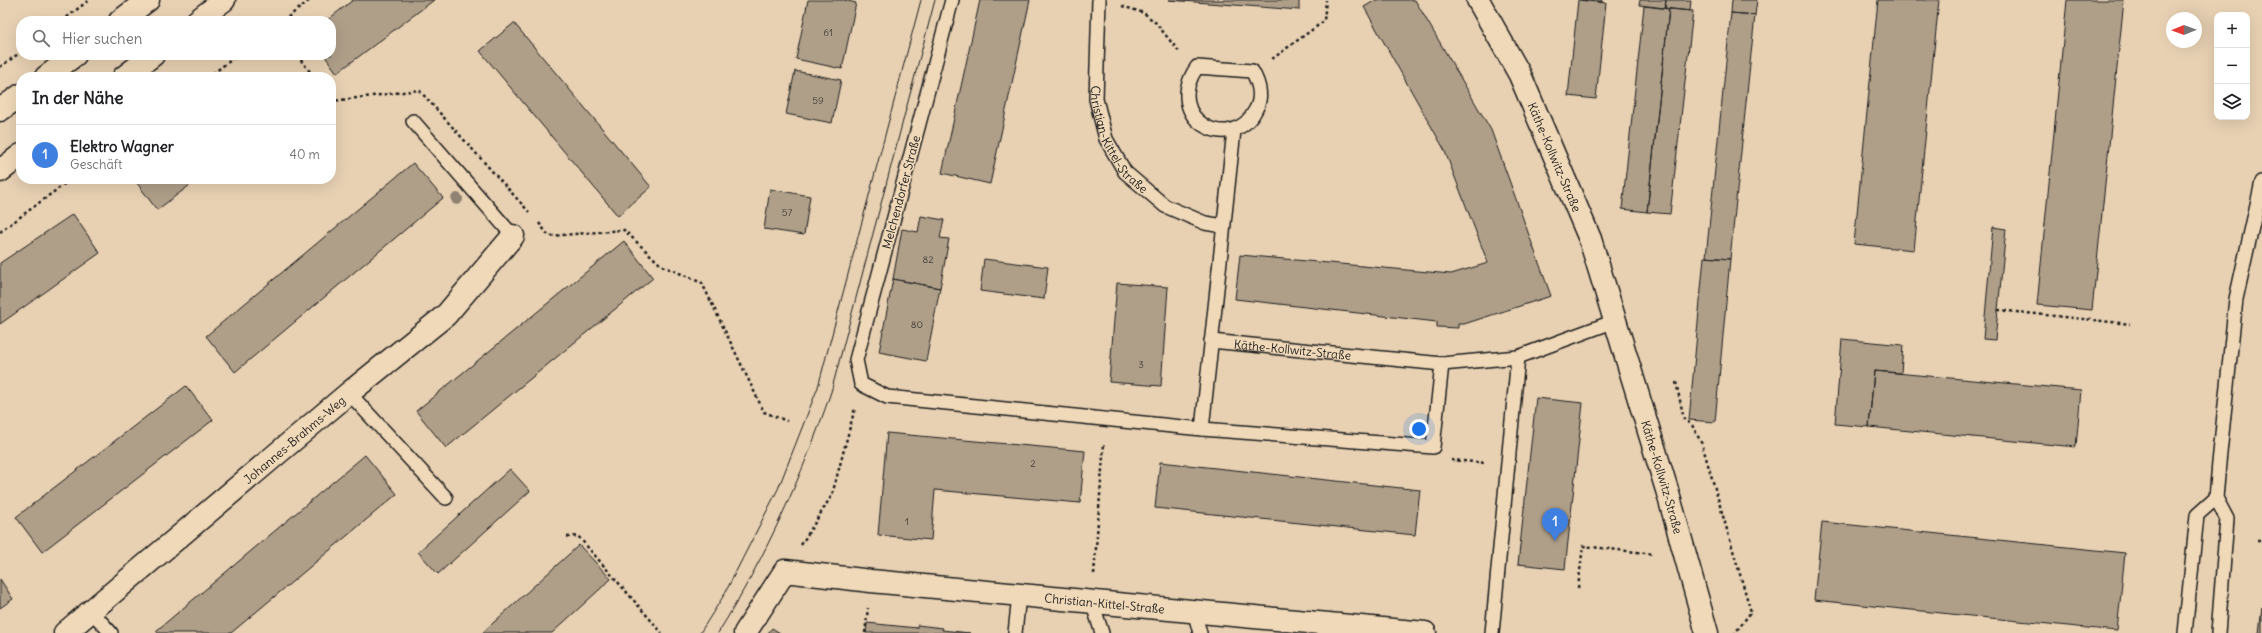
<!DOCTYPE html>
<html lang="de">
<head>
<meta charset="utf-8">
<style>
  :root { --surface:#fff; --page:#f6f6f6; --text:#202124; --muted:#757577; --line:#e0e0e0; --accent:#c8321e }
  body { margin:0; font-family:Delius,sans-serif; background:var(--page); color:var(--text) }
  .controls { position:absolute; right:12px; top:12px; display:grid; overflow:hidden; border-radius:8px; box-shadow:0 4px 16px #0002 }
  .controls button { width:36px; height:36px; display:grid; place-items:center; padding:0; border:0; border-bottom:1px solid var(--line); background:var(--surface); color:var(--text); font:20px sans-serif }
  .compass { position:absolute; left:2166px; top:12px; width:36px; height:36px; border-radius:50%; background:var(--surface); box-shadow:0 4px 16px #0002; rotate:269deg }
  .you { position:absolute; left:1419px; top:429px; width:14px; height:14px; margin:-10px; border:3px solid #fff; border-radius:50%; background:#1a73e8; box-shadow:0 0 0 6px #1a73e833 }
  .badge { display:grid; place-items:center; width:26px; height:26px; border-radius:50%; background:var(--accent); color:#fff; font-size:13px; font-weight:700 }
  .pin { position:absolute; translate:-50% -33px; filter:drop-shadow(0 1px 2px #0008) }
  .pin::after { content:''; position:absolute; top:21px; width:14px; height:12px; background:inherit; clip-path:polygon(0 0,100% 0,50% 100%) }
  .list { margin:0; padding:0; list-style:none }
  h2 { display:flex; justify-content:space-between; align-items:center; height:52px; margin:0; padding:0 16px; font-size:17px }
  h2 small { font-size:13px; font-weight:400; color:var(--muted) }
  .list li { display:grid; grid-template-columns:26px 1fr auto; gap:12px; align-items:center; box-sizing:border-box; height:60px; padding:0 16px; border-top:1px solid var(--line) }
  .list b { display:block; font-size:15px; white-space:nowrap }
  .list p { margin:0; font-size:13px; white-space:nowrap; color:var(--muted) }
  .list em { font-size:13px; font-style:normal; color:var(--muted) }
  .icon { flex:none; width:22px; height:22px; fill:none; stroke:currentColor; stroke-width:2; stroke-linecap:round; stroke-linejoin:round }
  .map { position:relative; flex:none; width:2262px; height:633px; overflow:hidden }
  .search { position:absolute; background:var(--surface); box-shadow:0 4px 16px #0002; left:16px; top:16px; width:320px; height:44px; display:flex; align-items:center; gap:10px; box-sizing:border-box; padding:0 14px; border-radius:16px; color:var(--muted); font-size:15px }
  .panel { position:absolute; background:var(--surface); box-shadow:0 4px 16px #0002; left:16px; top:72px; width:320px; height:112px; border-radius:16px }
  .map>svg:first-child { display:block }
</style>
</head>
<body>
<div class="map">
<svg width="2262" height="633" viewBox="0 0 2262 633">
  <rect width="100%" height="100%" fill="#e8d1b3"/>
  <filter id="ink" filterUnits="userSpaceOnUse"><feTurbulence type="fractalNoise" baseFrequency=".025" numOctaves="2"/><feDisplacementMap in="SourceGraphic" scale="8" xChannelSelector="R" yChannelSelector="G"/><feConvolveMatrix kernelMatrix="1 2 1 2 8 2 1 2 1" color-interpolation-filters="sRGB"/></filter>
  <g filter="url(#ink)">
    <path fill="#af9f89" stroke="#1c1c1c" d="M353,0H434L337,73L324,55H331V21H326Z
      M808,0H844L856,3L842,69L796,59Z
      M980,0H1030L990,184L942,173Z
      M1169,0H1299V10Z
      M1376,0H1415L1491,130L1551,296L1464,324H1458V328L1437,327V322L1235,299L1240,255L1451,274L1488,263L1444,149L1364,7Z
      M1578,0L1606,3L1596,99L1568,96Z
      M1581,0H1602V2Z
      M1640,0H1666L1665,8L1639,5Z
      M1666,0H1691L1690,11L1665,8Z
      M1732,0H1757L1755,15L1731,13Z
      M1878,0H1939L1914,250L1854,244Z
      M2067,0H2124L2092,310L2037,305Z
      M1644,6L1669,9L1647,212L1622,209Z
      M1669,9L1693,11L1670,214L1647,212Z
      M1731,13L1755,15L1730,259L1706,257Z
      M514,23L651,187L618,216L480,51Z
      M795,71L841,80L832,123L786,114Z
      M413,163L443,198L235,372L206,336Z
      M134,179H198L157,210Z
      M770,189L810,196L804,235L764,229Z
      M73,214L100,253L0,324V263Z
      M921,216L944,220L940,238L949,239L940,288L893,279L902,229L918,232Z
      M1993,227L2006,229L1995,340L1983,339Z
      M624,241L653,278L446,448L416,411Z
      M1704,257L1730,259L1715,422L1689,420Z
      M984,259L1048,267L1044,299L980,291Z
      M893,279L940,288L926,361L879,352Z
      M1117,283L1168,287L1161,386L1109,382Z
      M1842,339L1903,345L1901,373L1874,371L1869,427L1835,424Z
      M1874,371L2081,390L2076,447L1869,427Z
      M186,386L213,420L42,552L16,517Z
      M1536,398L1583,403L1565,569L1518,564Z
      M887,433L1085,451L1080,503L935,490L931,540L878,535Z
      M365,455L397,494L231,633H158L156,631Z
      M1160,462L1420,490L1415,535L1155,508Z
      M510,469L530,491L438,574L418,552Z
      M1822,522L2125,553L2117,631L1814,600Z
      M579,545L611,579L552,633H482Z
      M0,579L13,599L0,608Z
      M2262,607V633H2259Z
      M867,623L917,628V625L943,628L942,630L970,633H866Z
      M772,628L780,633H768Z"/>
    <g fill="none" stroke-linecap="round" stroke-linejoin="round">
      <g stroke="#1c1c1c" stroke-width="16">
        <g id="service">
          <path d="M952,0L856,360L861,384L887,397L1202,429L1433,447L1442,364"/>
          <path id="s1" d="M1099,0L1096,99L1106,139L1125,172L1165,206L1205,223L1223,226"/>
          <path d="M1197,67L1252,71C1259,83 1263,96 1256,109C1232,157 1161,119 1197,67Z"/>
          <path d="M413,121L513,236"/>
          <path id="s2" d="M1211,341L1442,364L1518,357L1615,321"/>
          <path d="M349,393L446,498"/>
          <path d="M1202,429L1234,130"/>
          <path d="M1092,602L1102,633"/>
          <path d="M91,611L111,633"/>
          <path d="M1194,611L1200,633"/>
          <path d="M1015,633L1019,595"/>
          <path d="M1492,633L1518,357"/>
          <path d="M2185,633L2197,515L2216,498"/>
          <path d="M2218,633L2227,519L2216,498L2219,463L2236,299L2262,182"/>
        </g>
      </g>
      <g stroke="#1c1c1c" stroke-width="25">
        <g id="minor">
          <path id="s3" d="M65,633L349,393L446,315L513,236"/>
          <path id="s4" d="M745,633L785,571L871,581L1425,633"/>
        </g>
      </g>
      <g stroke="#1c1c1c" stroke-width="25">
        <g id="tertiary">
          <path id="s5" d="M1478,0L1520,75L1590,239L1667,490L1707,633"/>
        </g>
      </g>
      <g stroke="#1c1c1c" stroke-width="25">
        <path id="secondary" d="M120,21L148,0
          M197,21L224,0
          M46,77L75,55
          M124,77L153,55
          M0,110L21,95
          M0,171L21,155"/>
      </g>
      <path stroke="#1c1c1c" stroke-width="2.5" stroke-dasharray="3 3" stroke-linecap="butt" d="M1122,6L1144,13L1156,23L1180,53
        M62,21L89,0
        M283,21L310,0
        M297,55L314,77
        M1272,59L1324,21L1326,0
        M0,67L21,52
        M208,77L238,55
        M331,99L333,101L419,90L529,212
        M539,223L549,236L624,230L661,265L702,283L764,412L787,421
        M0,232L71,179
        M1998,310L2130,324
        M1676,382L1684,419L1692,425L1702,444L1751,612L1735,633
        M1451,460L1486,463
        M567,537L578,536L662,633
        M2257,541H2262
        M801,545L832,495L855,408
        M1094,574L1104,443
        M1578,588L1583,546L1654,554
        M865,633L868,608"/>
      <use href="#service" stroke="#f0d9b9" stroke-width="13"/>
      <use href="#minor" stroke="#f0d9b9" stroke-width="22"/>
      <use href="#tertiary" stroke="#f0d9b9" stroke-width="22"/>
      <use href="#secondary" stroke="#f0d9b9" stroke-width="22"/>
      <path stroke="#1c1c1c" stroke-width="1" d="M700,633L724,595L778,489L818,387L921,0
        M718,633C765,558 802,477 831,392L935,0"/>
    </g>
    <circle fill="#8f8272" cx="457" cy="199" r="6"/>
  </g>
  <g text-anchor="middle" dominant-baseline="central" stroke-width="3.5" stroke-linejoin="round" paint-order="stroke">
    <g font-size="10" fill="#413d37">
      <text x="828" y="32">61</text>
      <text x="818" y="100">59</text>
      <text x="787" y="212">57</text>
      <text x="928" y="259">82</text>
      <text x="917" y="324">80</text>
      <text x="1141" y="364">3</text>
      <text x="1033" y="463">2</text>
      <text x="907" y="521">1</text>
    </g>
    <g font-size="12" fill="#1c1c1c" stroke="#f0d9b9">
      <text stroke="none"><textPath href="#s1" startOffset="146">Christian-Kittel-Straße</textPath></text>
      <text stroke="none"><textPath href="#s5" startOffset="175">Käthe-Kollwitz-Straße</textPath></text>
      <text transform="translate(901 192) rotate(-75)">Melchendorfer Straße</text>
      <text stroke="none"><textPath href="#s2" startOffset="82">Käthe-Kollwitz-Straße</textPath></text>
      <text stroke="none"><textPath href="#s3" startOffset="300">Johannes-Brahms-Weg</textPath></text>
      <text stroke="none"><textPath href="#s5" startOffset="513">Käthe-Kollwitz-Straße</textPath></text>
      <text stroke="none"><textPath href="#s4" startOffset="395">Christian-Kittel-Straße</textPath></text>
    </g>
  </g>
</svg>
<div class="controls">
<button>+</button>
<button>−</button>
<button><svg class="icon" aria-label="layers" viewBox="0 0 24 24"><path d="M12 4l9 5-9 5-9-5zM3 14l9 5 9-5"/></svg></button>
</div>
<svg class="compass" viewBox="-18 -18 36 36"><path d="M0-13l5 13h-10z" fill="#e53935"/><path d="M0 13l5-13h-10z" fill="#757577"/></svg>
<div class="you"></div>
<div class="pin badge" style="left:1555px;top:541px;background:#3f7fe0">1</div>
<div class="search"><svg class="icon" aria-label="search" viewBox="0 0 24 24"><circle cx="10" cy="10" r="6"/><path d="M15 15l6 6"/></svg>Hier suchen</div>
<section class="panel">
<h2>In der Nähe<small></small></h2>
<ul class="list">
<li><span class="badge" style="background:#3f7fe0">1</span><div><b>Elektro Wagner</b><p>Geschäft</p></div><em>40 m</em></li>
</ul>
</section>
</div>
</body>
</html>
